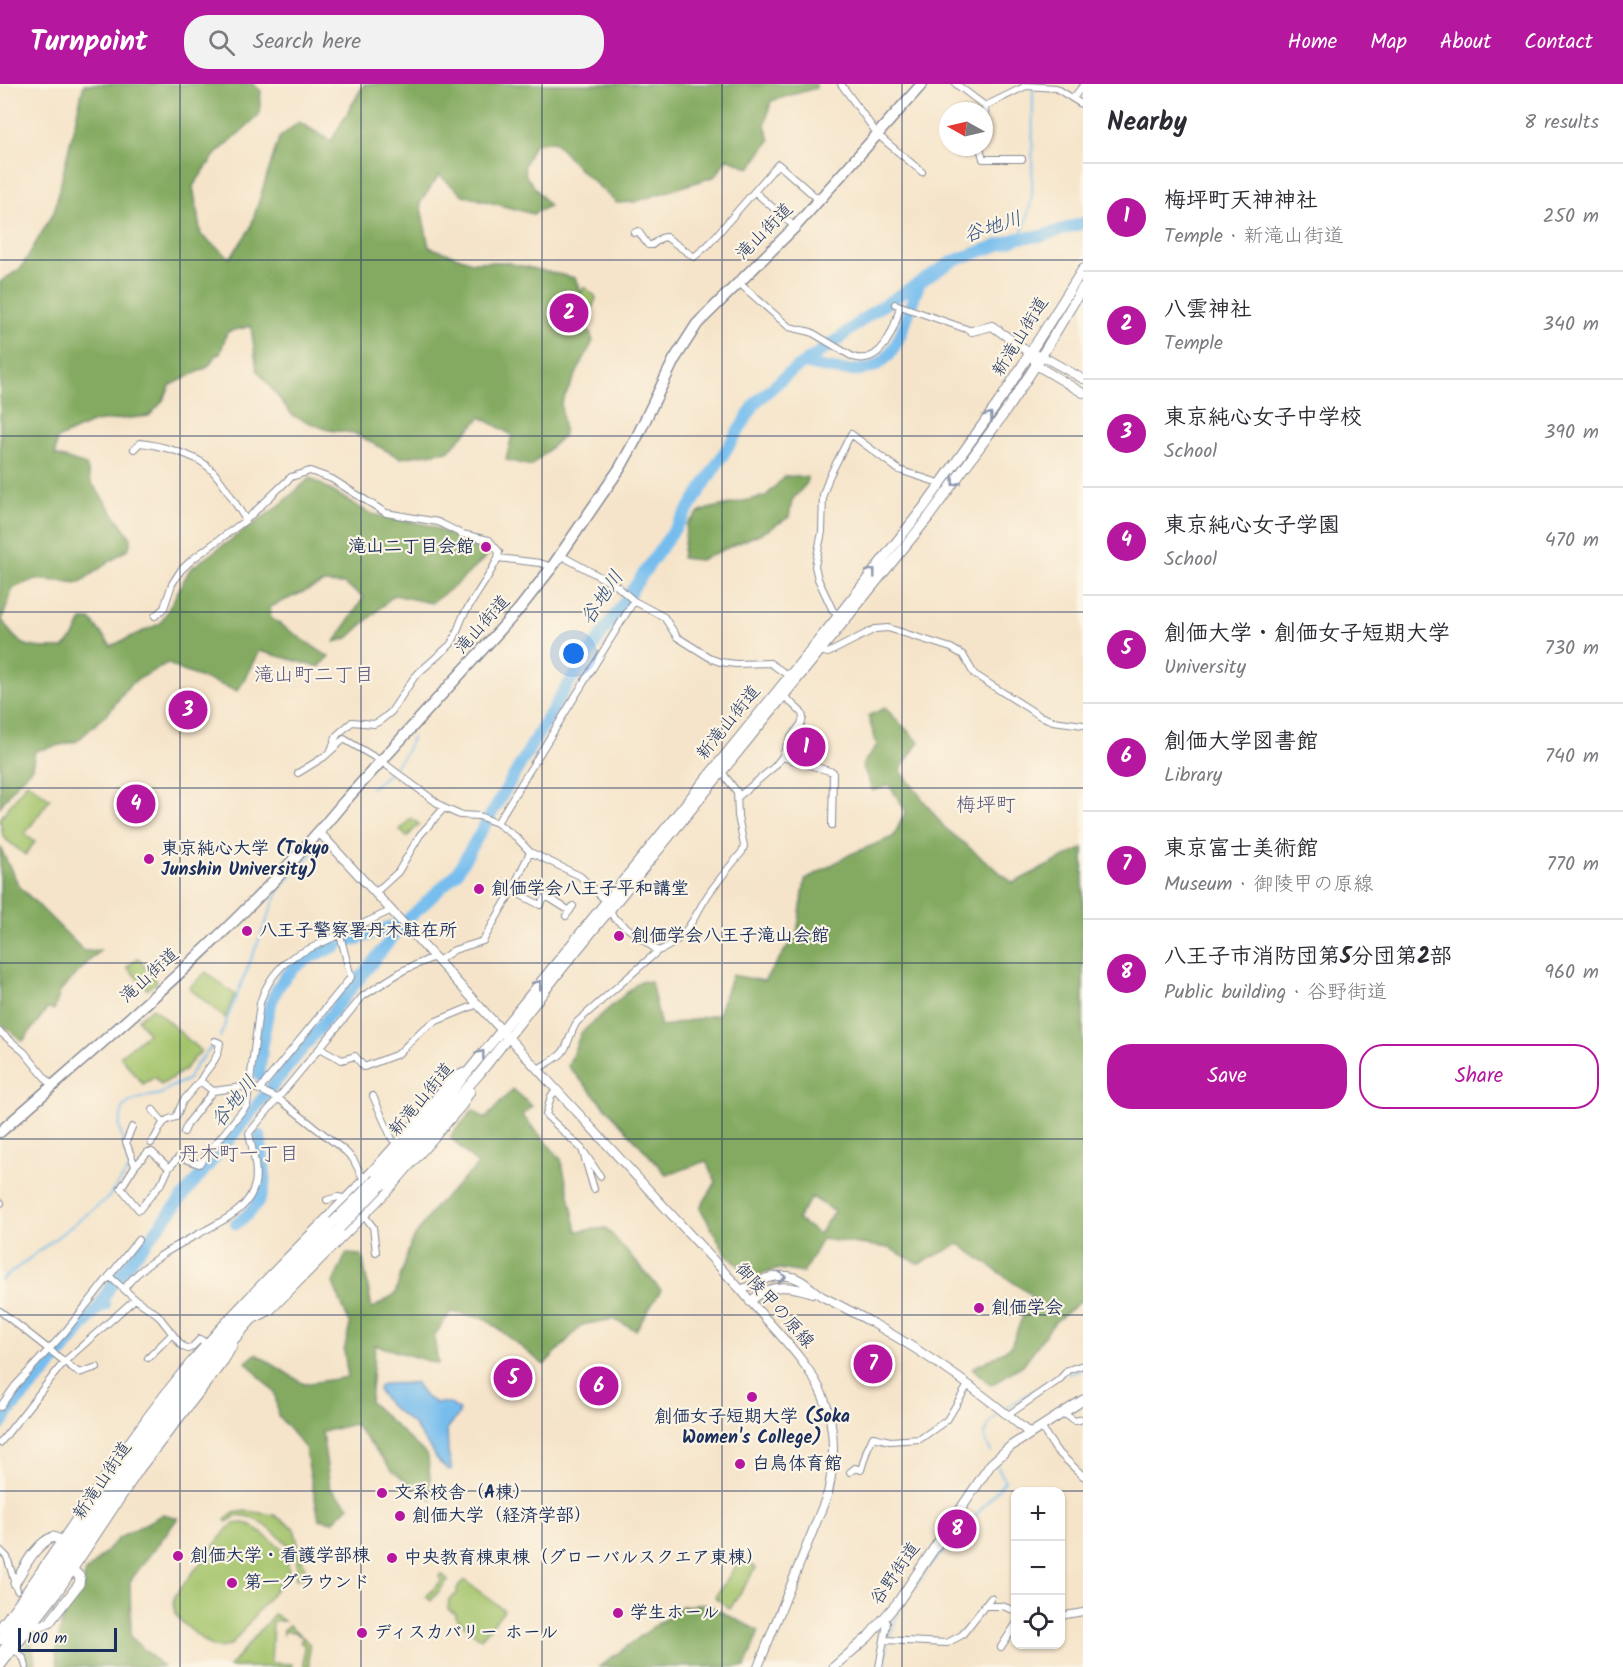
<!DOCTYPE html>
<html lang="en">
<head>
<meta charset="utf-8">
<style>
  :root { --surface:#fff; --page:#f2f2f3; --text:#2b2b33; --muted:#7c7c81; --line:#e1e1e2; --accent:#b5179e }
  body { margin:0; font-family:Kalam,"Klee One",sans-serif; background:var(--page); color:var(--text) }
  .controls { position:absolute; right:18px; bottom:18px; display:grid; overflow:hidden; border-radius:12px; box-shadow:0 2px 4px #0004 }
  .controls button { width:54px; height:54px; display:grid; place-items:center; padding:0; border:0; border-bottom:2px solid var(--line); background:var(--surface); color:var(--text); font:30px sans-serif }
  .compass { position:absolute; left:939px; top:18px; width:54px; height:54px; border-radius:50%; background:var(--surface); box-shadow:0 2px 4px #0004; rotate:278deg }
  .scale { position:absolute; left:18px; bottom:15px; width:99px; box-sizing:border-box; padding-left:6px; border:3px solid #1b2f5e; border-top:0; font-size:16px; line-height:21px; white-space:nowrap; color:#1b2f5e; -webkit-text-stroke:4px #fcf5e5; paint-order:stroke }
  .you { position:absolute; left:574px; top:570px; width:21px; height:21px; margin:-15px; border:4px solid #fff; border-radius:50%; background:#1a73e8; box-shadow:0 0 0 9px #1a73e833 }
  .badge { display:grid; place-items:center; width:39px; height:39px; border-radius:50%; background:var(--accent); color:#fff; font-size:20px; font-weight:700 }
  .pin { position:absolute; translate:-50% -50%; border:3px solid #fff; box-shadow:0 2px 6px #0006 }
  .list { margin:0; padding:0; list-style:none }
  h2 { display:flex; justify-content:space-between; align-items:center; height:78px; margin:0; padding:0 24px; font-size:26px }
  h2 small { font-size:20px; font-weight:400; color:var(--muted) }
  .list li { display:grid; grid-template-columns:39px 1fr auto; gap:18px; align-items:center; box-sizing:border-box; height:108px; padding:0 24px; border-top:2px solid var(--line) }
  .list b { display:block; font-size:22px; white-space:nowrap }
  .list p { margin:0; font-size:20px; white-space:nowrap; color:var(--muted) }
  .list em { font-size:20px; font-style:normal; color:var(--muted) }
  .actions { display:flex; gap:12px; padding:18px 24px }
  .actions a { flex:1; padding:14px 0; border:2px solid var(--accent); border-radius:24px; text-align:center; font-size:21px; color:var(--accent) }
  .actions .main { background:var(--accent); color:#fff }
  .icon { flex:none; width:33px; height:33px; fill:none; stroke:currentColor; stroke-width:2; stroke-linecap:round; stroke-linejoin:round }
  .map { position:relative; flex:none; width:1083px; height:1583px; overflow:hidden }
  header { display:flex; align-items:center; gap:36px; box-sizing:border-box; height:84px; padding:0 30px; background:var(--accent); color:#fff }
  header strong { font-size:28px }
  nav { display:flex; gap:33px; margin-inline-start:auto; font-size:21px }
  .search { width:420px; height:54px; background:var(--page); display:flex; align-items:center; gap:15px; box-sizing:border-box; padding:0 21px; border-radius:24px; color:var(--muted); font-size:22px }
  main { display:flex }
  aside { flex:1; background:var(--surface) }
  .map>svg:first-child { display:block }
</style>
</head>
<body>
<header>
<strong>Turnpoint</strong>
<div class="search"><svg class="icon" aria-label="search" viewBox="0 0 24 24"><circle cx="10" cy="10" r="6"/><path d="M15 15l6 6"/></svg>Search here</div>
<nav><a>Home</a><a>Map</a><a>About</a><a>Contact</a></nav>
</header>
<main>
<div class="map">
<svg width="1083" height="1583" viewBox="0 0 1083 1583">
  <rect width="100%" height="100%" fill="#fcf5e5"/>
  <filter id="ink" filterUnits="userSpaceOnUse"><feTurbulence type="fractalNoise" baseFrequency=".0167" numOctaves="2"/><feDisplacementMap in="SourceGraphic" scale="12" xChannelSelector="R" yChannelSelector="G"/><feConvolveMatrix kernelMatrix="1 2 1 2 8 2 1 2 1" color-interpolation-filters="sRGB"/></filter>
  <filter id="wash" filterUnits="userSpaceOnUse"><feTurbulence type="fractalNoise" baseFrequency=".008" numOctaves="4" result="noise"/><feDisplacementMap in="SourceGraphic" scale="24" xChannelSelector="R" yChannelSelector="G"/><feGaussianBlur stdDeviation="1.35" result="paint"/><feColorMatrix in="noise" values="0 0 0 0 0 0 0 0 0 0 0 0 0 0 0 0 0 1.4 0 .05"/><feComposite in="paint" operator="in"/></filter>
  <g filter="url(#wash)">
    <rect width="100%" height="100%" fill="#f5e4c9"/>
    <path fill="#a4c46c" stroke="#607a65" stroke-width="1.5" d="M584,203L595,212L596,215L590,228L580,224V220L578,217Z
      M27,698L50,715L25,750L35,758L25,771L3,753L0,735Z
      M411,734L419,740L407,753L400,746Z
      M138,874L157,898L147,905L145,903L127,883Z
      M206,888L235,911L225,934L189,904Z
      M153,924L201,967L183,987L161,1001L155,993L143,1000L120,972L148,949L138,935Z
      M246,1427L274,1431L294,1444L307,1493L296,1495C294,1488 299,1481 296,1472C291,1460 258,1433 245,1432C238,1431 232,1434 227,1438L225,1436L234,1429Z
      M243,1439L251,1441L286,1468L289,1488L232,1560C226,1563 220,1565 214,1563C208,1561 203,1555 198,1552C184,1540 168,1531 175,1511L228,1444L234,1440Z
      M742,1473L756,1484L730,1525L715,1513Z
      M442,1490L448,1496L431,1517L426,1513L442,1496L439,1493Z
      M464,1496L504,1526L481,1555L456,1534V1530L448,1525L449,1515L457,1510V1504Z
      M274,1530L284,1537H273L271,1579L292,1580V1583H229Z
      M289,1541L309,1559V1583H304V1561L300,1558L303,1554L294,1548L285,1547L283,1552V1547Z"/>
    <path fill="#83aa60" stroke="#4f6c5f" stroke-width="1.5" fill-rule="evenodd" d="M84,0H253L261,7L259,31L215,71L193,102L201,151L230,174L250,145L279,54L299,38L331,57L364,0H816V4L771,17L765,41L770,56L750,84L727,74L716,92L634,118L617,119L578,84L554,57L534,60L524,82L526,92L549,122L533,130L463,111L439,91L420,119L429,163L472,178H504L575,194L581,209L565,239L590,248L593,257L561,320L564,351L531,382L506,376L512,351L481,333L448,367L400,374L354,349L328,346L293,332L257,286L251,242L227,248L220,270L216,271L208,283L171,301L162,318L149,332L93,338L57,355L55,371L86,381L91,398L131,454L129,464L79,499L35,495L13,504L2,536C21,567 29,563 63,564L74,553L82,536H91L111,562L161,539L190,485L280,421L310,394L371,430L428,441L457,454L488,471L456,501L431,519L394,511L348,554L335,558L364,513L344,500L323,499L270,523L271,534L329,573L319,583L259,567L238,607L183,587L167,579L130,600L109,628L77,657L35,667L32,684L17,699L0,723V198L21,184L54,128Z
      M785,392L807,393V399L792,416L789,433L768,446L700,476L682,474L687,440L699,429L708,425L766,412Z
      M885,624L919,658L900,686L944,743L1013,799L1083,764V1215L1054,1239L1023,1281L991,1301L972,1284L997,1272L1011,1262L1031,1211L959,1160L919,1180L889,1164L822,1155L803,1189L780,1185L751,1193L727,1171L700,1124L716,1098L706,1077L667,1091L568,982L581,949L640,897L651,898L661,943L718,930L732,891L764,897L797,849L805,796L851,770L893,753L906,727L889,701L873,707L862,681L877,661L868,632ZM812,1113L834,1127L819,1150L797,1135Z
      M0,763L19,802L84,867L100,866L61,906L54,926L47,925L23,957L0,939Z
      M513,1005L532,1022L522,1031L561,1075L577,1147L606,1144L661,1206L636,1246L613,1235L582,1241L544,1281L486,1235L451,1228L434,1252L438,1280L375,1261L370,1318L428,1372L432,1417L393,1387L354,1340L322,1348L330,1404L349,1422L333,1438L319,1435L305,1364L278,1332L275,1309L246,1278L256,1270L304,1300L348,1293L344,1267L350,1241L333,1199L346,1170L362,1171L372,1225L395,1210L411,1158L435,1123L478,1081L450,1053L473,1026L485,1035Z
      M163,1430L178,1434L130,1497L131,1553L163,1583H58L56,1569L63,1532L83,1502L85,1489L119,1454Z
      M706,1520L759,1547L745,1583H599L682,1522Z
      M31,1553L36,1583H30L28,1575L22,1567Z"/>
    <path fill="#76bdee" stroke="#4876a6" stroke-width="1.5" d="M415,1298L425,1313L436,1319H449L459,1326V1330L447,1345L448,1369L452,1385L449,1386L440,1379L414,1341L388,1320L378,1306L380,1301C392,1298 403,1301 415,1298Z"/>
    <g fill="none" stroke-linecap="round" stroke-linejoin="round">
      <path stroke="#76bdee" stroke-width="2" d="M1019,154L1027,135L1032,111L1033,3
        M394,684L406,668L412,654
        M371,704L391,688
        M220,953L276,813L281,803L314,768
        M0,1197L108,1114C115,1103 123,1094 130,1084L119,1043L123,1023L130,1018L144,1013L161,1010L169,1004L187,996L196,981L215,959
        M1068,1290L1083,1284
        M1006,1323L1060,1291
        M991,1368L984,1353L990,1338L997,1332
        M885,1583L887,1560L900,1524L931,1480L957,1454L1005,1397L998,1383"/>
      <path stroke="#76bdee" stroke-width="12" d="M804,279C894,302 892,272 920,198
        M348,858L404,838
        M259,991C264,952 264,905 299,880C310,872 325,867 337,862
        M236,1140C274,1112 265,1094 260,1052
        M98,1224L110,1203L405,838L456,790L561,611L634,503L690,423L757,317L789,289L840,254L871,229L953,177L1019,154L1042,152L1083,139
        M0,1342L12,1324L45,1289L98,1224L105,1221"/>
    </g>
  </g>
  <g filter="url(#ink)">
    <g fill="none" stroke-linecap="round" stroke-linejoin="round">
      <g stroke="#888a94" stroke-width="8">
        <path id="minor" d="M841,0L878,51L922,88
          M956,0L985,22L1026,2L1056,4L1083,21
          M1073,14L1083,2
          M984,47L986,41L985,22
          M980,63L983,75H1022
          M755,108L795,143
          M634,149L638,147L648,161H652L661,154L666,153L694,173L708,161L778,80L819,116
          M739,199L789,243L811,248L853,273C882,282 895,244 900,222
          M895,220L972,247
          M134,365L140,359C158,361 193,370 207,382C222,394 235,420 246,436
          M560,471L617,502L634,517L664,533L677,553L712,575L720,578L736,580L770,579L789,592
          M839,531L833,527L818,495L815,482L822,448L823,411L829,393L851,350L899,386L942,400
          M155,532L164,524L172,500L181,486L194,474L246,436L291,393L310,387L332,395L386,429L438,438L462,450L489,456L499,468L498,474L540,479L552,483
          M821,567L828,569L875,545L888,544L951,564L963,571L974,590L1040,632L1053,637L1083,641
          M331,666L337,651L352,638L374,640L380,637L391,628L415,592L450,561C458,551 459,537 466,527C477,509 489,493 498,474
          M782,673L833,688L832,741
          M298,689L324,673L344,655L381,677L444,724L460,731L479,732L497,739L516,753L530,768L580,792L606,817L614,834L658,867
          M738,713L774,683L782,673L789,656L801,640L803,634L802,629L784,612
          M497,739L634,517
          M511,806L540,821L546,812L570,827
          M376,808L398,788L420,751L444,724
          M566,832L573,822
          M438,877L454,866L483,857L510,810L530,768
          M0,948L24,968L52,1002
          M215,957L220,959C217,980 208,981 200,997L213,1007L250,1002L262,1007L279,1015L345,1067L353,1075L365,1098
          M320,964L342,976L355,972L364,983L398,970L421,947L434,938L478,920
          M538,985C545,980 557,975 562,969C569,961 570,948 577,938L658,867C687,857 694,831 710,808C720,794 731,781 742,768L744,762L738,732L737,708L722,688
          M259,1006L351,893L340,851
          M557,1006L551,1012L546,1031L582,1065L594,1105
          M373,1012L392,1055L398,1060
          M153,1026L163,1038
          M132,1043L126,1058L135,1082L121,1104L139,1126L163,1097L169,1084L179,1073L199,1080L247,1021L260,919C266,899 277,884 294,872L392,826
          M184,1048L188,1039L213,1007
          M151,1059C162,1047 157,1037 176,1033L183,1017L200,997
          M584,1068L600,1092
          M135,1082L148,1068H152L169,1084
          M327,1116L338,1113L347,1115
          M0,1118L1,1119
          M363,1130L373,1143L376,1168
          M109,1192L135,1215L157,1230L182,1262L188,1265L192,1263L200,1255L207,1260
          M124,1205C143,1178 178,1161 206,1146C227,1134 249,1125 255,1100C258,1084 252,1065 249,1049L363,912L404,886L434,873
          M0,1227L79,1289L97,1283
          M148,1274L172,1250
          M0,1323L15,1302L65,1248L138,1156
          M1063,1329L1075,1337L1083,1335
          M1008,1331L1059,1296L1068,1286L1083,1281
          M1041,1343L1056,1366L1083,1392
          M0,1359L64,1278L135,1215
          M850,1388L855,1384L861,1386L867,1366L873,1353L890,1357L920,1355L947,1336L968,1301
          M0,1466L7,1473L17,1506
          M984,1522H1002L1016,1527
          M1060,1532L1083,1528
          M885,1556L947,1559L962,1551L991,1514
          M1001,1563L1016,1540
          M14,1565L24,1575L26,1583
          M879,1583L887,1539L885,1534"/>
      </g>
      <g stroke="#888a94" stroke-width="10">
        <path id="tertiary" d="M972,247L992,242L1031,270L1042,272L1083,295
          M1034,276L1036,281L1083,309
          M319,748L741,1206C799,1277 850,1306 828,1409L758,1583
          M741,1206C757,1199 769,1190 788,1192C803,1194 811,1206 823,1213C841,1222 859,1231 876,1241C930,1272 983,1309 1030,1350
          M750,1218C769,1199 789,1201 813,1209"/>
      </g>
      <g stroke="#888a94" stroke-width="11">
        <path id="secondary" d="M376,1095L445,1016L839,531L924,423L1003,312L1083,185
          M382,1101L480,989L564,882L928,434L1003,331L1036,281L1083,203
          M256,1233L270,1226L388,1106L462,1021L470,1007
          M15,1499C24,1484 35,1460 53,1453L63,1457
          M39,1543L49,1539L79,1500L80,1493L73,1486
          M0,1544C67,1456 122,1359 194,1275C247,1212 307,1156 363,1097C395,1064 424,1029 453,994L464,989
          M0,1556C48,1499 84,1434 128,1374C189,1289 259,1212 333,1138
          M0,1570C51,1509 90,1440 136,1376C198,1293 266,1216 340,1144
          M0,1582L56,1510L140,1384L224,1276L232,1262
          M834,1583L868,1553L898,1518L991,1380L1011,1362L1083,1316"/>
      </g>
      <g stroke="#888a94" stroke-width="13">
        <path id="trunk" d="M0,1048C119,943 243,841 344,718L520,524L552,483L620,384L636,355L674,276L697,240L795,143L922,0"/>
      </g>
      <use href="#minor" stroke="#fff" stroke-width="6"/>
      <use href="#tertiary" stroke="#fff" stroke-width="8"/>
      <use href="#secondary" stroke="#fff" stroke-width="9"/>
      <use href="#trunk" stroke="#fff" stroke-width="10"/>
      <g stroke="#888a94" stroke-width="11" stroke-linecap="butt">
        <path id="secondary-bridge" d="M333,1138L376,1095
          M340,1144L382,1101"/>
      </g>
      <use href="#secondary-bridge" stroke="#fff" stroke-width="9"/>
    </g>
    <defs><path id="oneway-chevron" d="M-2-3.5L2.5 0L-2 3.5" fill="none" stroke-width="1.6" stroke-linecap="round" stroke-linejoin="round" transform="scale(1.5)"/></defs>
    <g stroke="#8d97ae">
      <use href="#oneway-chevron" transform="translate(989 332) rotate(-55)"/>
      <use href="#oneway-chevron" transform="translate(955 398) rotate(127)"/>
      <use href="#oneway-chevron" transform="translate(872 488) rotate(-52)"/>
      <use href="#oneway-chevron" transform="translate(538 900) rotate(-51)"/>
      <use href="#oneway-chevron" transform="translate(481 970) rotate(-52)"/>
      <use href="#oneway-chevron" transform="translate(782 1193) rotate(2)"/>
    </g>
  </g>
  <path fill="none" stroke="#1b2f5e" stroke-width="1.5" stroke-opacity="0.55" d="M180,0V1583M361,0V1583M542,0V1583M722,0V1583M902,0V1583M0,176H1083M0,352H1083M0,528H1083M0,704H1083M0,879H1083M0,1055H1083M0,1231H1083M0,1407H1083"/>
  <g fill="#b5179e" stroke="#fcf5e5" stroke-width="2">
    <circle cx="486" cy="463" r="6"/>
    <circle cx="149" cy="775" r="6"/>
    <circle cx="479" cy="805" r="6"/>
    <circle cx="247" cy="847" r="6"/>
    <circle cx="619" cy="852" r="6"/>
    <circle cx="979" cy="1224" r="6"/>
    <circle cx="752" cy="1313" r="6"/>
    <circle cx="740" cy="1380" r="6"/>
    <circle cx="382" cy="1409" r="6"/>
    <circle cx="400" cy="1432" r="6"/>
    <circle cx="178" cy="1472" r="6"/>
    <circle cx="392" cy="1474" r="6"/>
    <circle cx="232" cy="1499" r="6"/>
    <circle cx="618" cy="1529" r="6"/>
    <circle cx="362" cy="1549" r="6"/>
  </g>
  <g text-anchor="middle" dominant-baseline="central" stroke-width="4.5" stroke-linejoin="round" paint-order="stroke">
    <g font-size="18" fill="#1b2f5e" stroke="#fcf5e5">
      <text transform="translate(765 148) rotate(-45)">滝山街道</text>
      <text transform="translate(1021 253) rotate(-58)">新滝山街道</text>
      <text transform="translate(483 541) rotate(-48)">滝山街道</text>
      <text transform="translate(729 639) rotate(-51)">新滝山街道</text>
      <text transform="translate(150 892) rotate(-42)">滝山街道</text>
      <text transform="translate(422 1016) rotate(-50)">新滝山街道</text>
      <text transform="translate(774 1222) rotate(48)">御陵甲の原線</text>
      <text transform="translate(103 1397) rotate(-56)">新滝山街道</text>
      <text transform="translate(896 1490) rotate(-55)">谷野街道</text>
    </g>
    <g font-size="18" font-weight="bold" fill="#1b2f5e" stroke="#fcf5e5" text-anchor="start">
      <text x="474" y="463" text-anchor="end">滝山二丁目会館</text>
      <text x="161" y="765">東京純心大学 (Tokyo<tspan x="161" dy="21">Junshin University)</tspan></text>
      <text x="491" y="805">創価学会八王子平和講堂</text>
      <text x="259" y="847">八王子警察署丹木駐在所</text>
      <text x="631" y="852">創価学会八王子滝山会館</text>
      <text x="991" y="1224">創価学会</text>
      <text x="752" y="1333" text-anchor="middle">創価女子短期大学 (Soka<tspan x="752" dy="21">Women's College)</tspan></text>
      <text x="752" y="1380">白鳥体育館</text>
      <text x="394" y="1409">文系校舎（A棟）</text>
      <text x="412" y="1432">創価大学（経済学部）</text>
      <text x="190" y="1472">創価大学・看護学部棟</text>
      <text x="404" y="1474">中央教育棟東棟（グローバルスクエア東棟）</text>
      <text x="244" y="1499">第一グラウンド</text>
      <text x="630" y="1529">学生ホール</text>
      <text x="374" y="1549">ディスカバリー ホール</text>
    </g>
    <g font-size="20" font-style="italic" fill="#325282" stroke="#fcf5e5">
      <text transform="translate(993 144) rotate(-18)">谷地川</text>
      <text transform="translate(603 514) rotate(-56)">谷地川</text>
      <text transform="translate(235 1018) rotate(-51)">谷地川</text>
    </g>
    <g font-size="20" fill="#5a577f" stroke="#fcf5e5">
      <text x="314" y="592">滝山町二丁目</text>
      <text x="986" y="722">梅坪町</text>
      <text x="239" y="1071">丹木町一丁目</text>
    </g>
  </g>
</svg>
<div class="controls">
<button>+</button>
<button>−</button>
<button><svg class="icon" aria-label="locate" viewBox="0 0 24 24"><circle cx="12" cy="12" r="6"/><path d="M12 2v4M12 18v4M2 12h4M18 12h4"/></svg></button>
</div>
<svg class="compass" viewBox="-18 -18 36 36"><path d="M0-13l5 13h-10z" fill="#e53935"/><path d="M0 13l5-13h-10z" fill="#7c7c81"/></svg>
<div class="scale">100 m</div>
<div class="you"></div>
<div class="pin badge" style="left:806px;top:663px">1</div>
<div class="pin badge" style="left:569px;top:229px">2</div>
<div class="pin badge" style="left:188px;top:626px">3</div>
<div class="pin badge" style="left:136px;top:720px">4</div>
<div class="pin badge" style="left:513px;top:1294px">5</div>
<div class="pin badge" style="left:599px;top:1302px">6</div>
<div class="pin badge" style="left:873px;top:1280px">7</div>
<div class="pin badge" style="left:957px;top:1445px">8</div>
</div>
<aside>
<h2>Nearby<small>8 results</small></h2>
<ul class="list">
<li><span class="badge">1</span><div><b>梅坪町天神神社</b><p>Temple · 新滝山街道</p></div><em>250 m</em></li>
<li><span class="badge">2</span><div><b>八雲神社</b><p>Temple</p></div><em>340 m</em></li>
<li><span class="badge">3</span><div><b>東京純心女子中学校</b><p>School</p></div><em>390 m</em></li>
<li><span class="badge">4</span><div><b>東京純心女子学園</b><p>School</p></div><em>470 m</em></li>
<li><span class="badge">5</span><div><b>創価大学・創価女子短期大学</b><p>University</p></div><em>730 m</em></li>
<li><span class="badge">6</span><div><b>創価大学図書館</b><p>Library</p></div><em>740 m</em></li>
<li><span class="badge">7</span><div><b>東京富士美術館</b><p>Museum · 御陵甲の原線</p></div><em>770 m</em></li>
<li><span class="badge">8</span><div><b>八王子市消防団第5分団第2部</b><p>Public building · 谷野街道</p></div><em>960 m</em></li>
</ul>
<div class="actions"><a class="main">Save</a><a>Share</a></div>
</aside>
</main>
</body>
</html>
